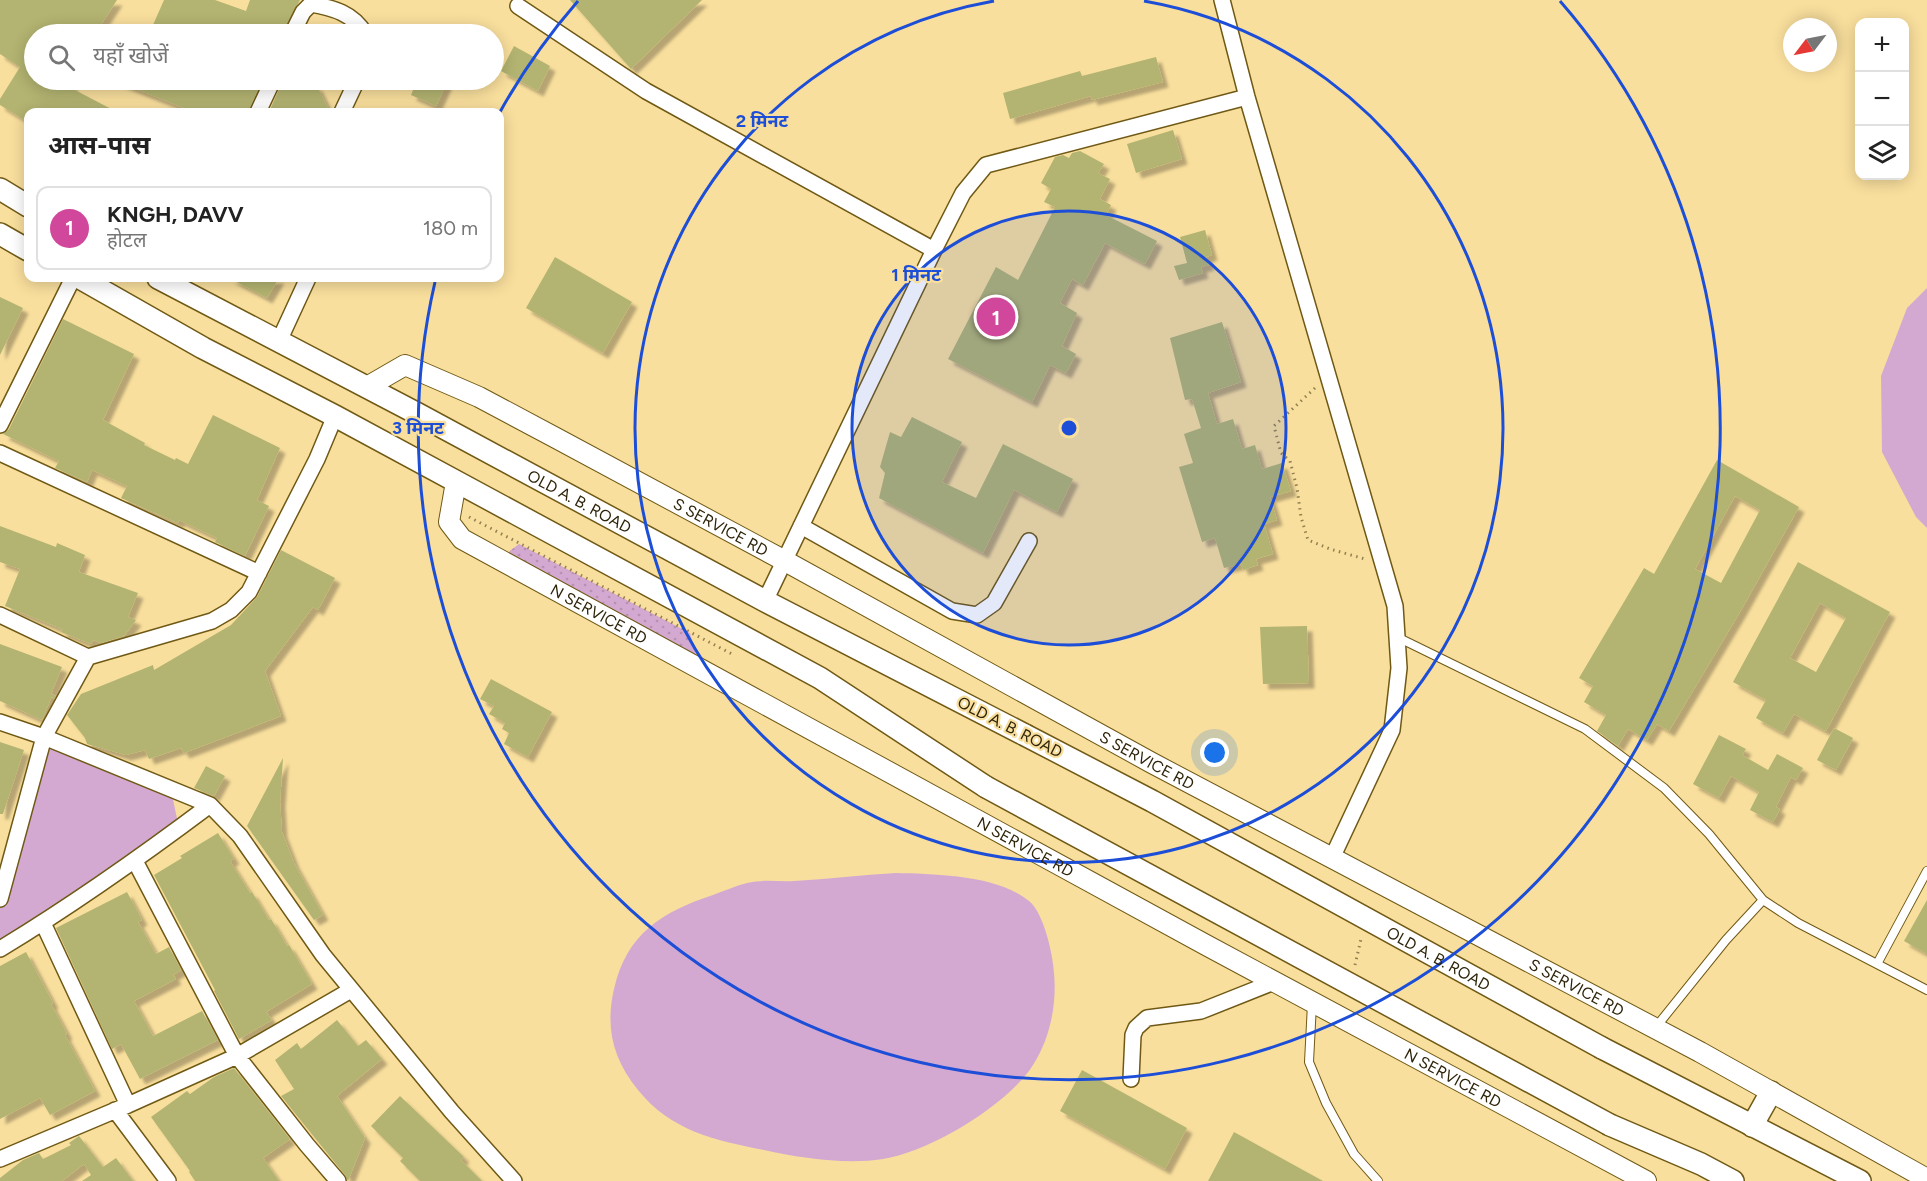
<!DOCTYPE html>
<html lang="hi">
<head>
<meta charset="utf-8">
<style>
  :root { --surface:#fff; --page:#f6f6f6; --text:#222; --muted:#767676; --line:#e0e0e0; --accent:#0f766e }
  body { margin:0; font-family:Figtree,"Noto Sans Devanagari",sans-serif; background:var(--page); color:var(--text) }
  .controls { position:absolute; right:18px; top:18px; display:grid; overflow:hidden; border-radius:12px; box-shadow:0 3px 15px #0003 }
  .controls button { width:54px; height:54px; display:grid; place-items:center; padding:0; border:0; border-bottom:2px solid var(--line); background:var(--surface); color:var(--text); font:30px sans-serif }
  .compass { position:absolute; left:1783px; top:18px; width:54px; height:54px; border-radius:50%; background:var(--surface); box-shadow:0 3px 15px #0003; rotate:238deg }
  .you { position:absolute; left:1215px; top:753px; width:21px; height:21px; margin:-15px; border:4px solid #fff; border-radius:50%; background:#1a73e8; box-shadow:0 0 0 9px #1a73e833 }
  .badge { display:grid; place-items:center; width:39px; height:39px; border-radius:50%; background:var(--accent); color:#fff; font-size:20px; font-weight:700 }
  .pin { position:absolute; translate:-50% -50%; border:3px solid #fff; box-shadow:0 2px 6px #0006 }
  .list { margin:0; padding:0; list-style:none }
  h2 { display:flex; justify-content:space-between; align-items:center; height:78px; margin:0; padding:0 24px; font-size:26px }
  h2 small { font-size:20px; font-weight:400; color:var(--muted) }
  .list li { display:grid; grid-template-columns:39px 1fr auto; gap:18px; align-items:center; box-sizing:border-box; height:84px; margin:0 12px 12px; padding:0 12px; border:2px solid var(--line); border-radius:12px }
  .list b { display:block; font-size:22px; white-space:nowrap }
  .list p { margin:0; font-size:20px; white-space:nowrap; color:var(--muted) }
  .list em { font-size:20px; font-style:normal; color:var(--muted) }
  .icon { flex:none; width:33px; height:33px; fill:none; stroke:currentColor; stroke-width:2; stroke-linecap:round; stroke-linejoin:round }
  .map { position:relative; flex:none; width:1927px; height:1181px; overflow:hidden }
  .search { position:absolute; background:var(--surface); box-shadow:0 3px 15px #0003; left:24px; top:24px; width:480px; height:66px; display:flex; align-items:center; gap:15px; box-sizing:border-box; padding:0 21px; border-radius:33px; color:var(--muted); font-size:22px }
  .panel { position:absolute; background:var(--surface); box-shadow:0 3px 15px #0003; left:24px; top:108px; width:480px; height:174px; border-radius:12px }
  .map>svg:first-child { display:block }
</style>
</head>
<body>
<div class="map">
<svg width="1927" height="1181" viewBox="0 0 1927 1181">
  <defs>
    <pattern id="garden-dots" width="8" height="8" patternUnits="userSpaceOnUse" patternTransform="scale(1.5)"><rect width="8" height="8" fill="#d4a9d1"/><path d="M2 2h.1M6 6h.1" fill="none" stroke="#b691b2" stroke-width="1.8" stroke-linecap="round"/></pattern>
    <filter id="shadow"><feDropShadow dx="5.5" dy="5.5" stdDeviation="1.5" flood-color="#0004"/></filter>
  </defs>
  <rect width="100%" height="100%" fill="#f9df9d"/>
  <path fill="#d4a9d1" d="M1927,288V528L1916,517L1882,452L1881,376L1907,308Z
    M44,737L171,790L179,828L0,949V899Z
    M896,873C935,874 998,875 1029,901C1044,913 1053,955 1054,973C1057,1004 1050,1039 1033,1065C1008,1105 929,1152 883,1159C846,1165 800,1158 764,1150C714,1140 671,1131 638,1090C613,1059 605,1028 614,989C627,933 662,912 713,895C724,891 735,886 747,883C762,879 779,882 794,881C828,879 862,875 896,873Z"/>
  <path fill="url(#garden-dots)" d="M519,544L690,633L700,670L499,559Z"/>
  <path fill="#b3b471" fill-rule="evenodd" filter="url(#shadow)" d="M0,0H117L95,34H34V80H64L73,84L71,88L117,112H28V122L0,105V99L20,67L0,54Z
    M164,0H215L246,11L250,0H300L282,34H149Z
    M570,0H702L631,69Z
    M514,46L550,66L538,91L501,71Z
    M1156,57L1163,82L1092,100L1091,96L1010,119L1003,93L1080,71L1082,76Z
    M113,80H262L248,112H194Z
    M283,80H303L302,82L317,86L330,112H269Z
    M417,80H448L436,106L411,95Z
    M1173,130L1182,159L1136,173L1127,144Z
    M1080,151L1104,164L1098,173L1110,179L1100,199L1111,205L1106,215L1157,241L1145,264L1105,243L1083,285L1072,279L1060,303L1077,313L1062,346L1076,354L1066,373L1050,365L1032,402L948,359L996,267L1018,280L1055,207L1044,202L1051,189L1041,183L1055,157L1063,155L1069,158L1072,153Z
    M1205,230L1212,255L1206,257L1209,265L1201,267L1203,273L1179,280L1174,266L1187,263L1180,237Z
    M555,257L632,302L603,353L526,308Z
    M229,278H279L267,298Z
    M0,297L23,308L0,355Z
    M63,319L134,354L103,420L145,443L144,445L175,460L176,458L188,464L213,415L280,448L257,500L269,506L245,556L215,542L217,538L179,520L178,523L121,498L127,486L92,470L87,482L55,468L59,461L3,434L9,429Z
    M1222,322L1241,382L1208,393L1217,424L1233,419L1242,449L1255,445L1262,469L1282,463L1291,491L1270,497L1277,520L1264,524L1273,554L1256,559L1258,565L1243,570L1241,564L1224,568L1215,538L1202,542L1179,467L1193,463L1184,434L1201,428L1192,399L1185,400L1170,338Z
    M912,417L962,442L942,482L976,498L1003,444L1073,479L1057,512L1014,490L983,553L879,498L885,473L880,467L890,432L901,437Z
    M1717,460L1799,507L1740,612L1669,731L1657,724L1647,740L1628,729L1618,746L1597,731L1606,715L1584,702L1593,686L1579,678L1644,568L1654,574ZM1735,496L1760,510L1721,583L1695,569Z
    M0,526L56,547L57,543L85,555L79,572L138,593L128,617L136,620L124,636L101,643L93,640L91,644L61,632L62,629L5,606L20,569L0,562Z
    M281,550L335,578L318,610L313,607L265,671L281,716L184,753L181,748L149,759L145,750L126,755L87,744L85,738L67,715L81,694L153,665L154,670L231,625L257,597Z
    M1798,562L1890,612L1826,731L1794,714L1783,733L1756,718L1766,700L1733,682ZM1820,603L1846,618L1816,672L1790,658Z
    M1307,626L1309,683L1263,684L1260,627Z
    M0,644L62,667L51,694L56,696L54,699L52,696L42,720L0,701Z
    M491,679L552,712L528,757L504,744L509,733L502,729L505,723L489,714L494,706L480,699Z
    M1834,728L1853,738L1836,770L1817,760Z
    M1719,735L1746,749L1742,755L1768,770L1777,754L1803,768L1796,780L1791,777L1776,807L1780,809L1773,822L1750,810L1759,792L1731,776L1719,798L1693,784Z
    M0,742L24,750L3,814H0Z
    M283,758L280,802L282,832L294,863L323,915L314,920L247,826Z
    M206,766L225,776L214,796L194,788Z
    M218,833L234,859L230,861L250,893L252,892L269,920L271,919L287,946L289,945L312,984L266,1012L272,1020L239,1039L214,991L215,990L154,875L182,858L180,856Z
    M127,892L142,920L138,922L156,954L169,947L181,970L173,975L176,979L134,1001L153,1036L202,1011L218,1040L140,1079L121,1044L112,1049L56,928Z
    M1927,900V954L1904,941Z
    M26,952L53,1003L51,1004L67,1034L65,1035L95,1091L50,1115L40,1098L0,1119V966Z
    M337,1020L358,1046L366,1040L382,1059L337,1096L365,1138L348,1181L345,1175L281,1096L294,1089L275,1060L297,1043L301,1049Z
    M234,1068L290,1139L263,1158L279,1181H195L189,1172L190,1171L151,1117L187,1091L190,1094L214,1077Z
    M1082,1070L1187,1128L1165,1169L1060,1111Z
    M400,1096L464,1157L461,1160L482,1181H420L400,1161L403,1158L371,1126Z
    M1234,1132L1323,1181H1208Z
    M79,1136L103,1167L116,1158L133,1181H82L91,1175L84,1164L62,1181H0V1178L23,1160L39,1153L43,1159L71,1145L69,1143Z"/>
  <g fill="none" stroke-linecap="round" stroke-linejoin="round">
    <g stroke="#705915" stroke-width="10">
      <path id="service" d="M1397,637L1585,729L1664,788L1709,834L1763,900L1798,923L1927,990
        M1877,964L1927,871
        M1312,1004L1309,1062L1326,1103L1354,1154L1378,1181
        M1656,1027L1726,940L1763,900"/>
    </g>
    <g stroke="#705915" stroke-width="18">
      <path id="minor" d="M1222,0L1247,97L1395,606L1399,668L1392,730L1332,858
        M518,6L646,91L934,250
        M292,34L303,12L311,4C333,8 353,13 365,34
        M258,112L273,80
        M342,112L357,80
        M279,341L308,278
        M0,425L73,278
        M0,453L259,573
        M801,526L952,611L977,615L994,603L1029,541
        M765,601L934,250L963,193L986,165L1247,97
        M0,615L88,657
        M0,722L44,737L210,805L240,836L323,955L452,1112L514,1181
        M135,861L237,1056L307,1145L338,1181
        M0,899L44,737L88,657L212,621L231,610L249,592L317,459L335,416
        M43,923L128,1105
        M0,949C73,905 142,856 210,805
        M1131,1079L1133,1035L1136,1028L1147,1018L1201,1011L1274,982
        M115,1110L168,1181
        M0,1159L128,1105L237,1056L351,990"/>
    </g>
    <g stroke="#705915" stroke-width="22">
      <g id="tertiary">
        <path id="s1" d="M367,387L405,365L479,397L556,438L785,561L1152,763L1700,1052L1927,1179"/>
        <path id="s2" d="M456,482L449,522L462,539L1206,945L1646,1181"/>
      </g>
    </g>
    <g stroke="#705915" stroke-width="24">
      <g id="secondary">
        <path d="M0,189L28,206"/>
        <path d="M0,234L28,250"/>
        <path d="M80,278L203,348L335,416L820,678L986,787"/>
        <path id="s3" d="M158,278L418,414L765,601L1025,735"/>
        <path d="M1602,1048L1860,1181"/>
        <path d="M1610,1125L1701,1164L1733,1181"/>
        <path d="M1752,1126L1771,1092"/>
      </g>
    </g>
    <path stroke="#928052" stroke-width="3" stroke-dasharray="1.5 4.5" stroke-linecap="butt" d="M1315,388L1274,426L1281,453L1290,461L1297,488L1301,517L1308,540L1330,549L1365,559
      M469,517L732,654
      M1355,965L1361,939"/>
    <use href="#service" stroke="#fff" stroke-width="8"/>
    <use href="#minor" stroke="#fff" stroke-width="15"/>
    <use href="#tertiary" stroke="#fff" stroke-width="20"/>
    <use href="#secondary" stroke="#fff" stroke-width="21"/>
    <g stroke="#705915" stroke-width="24" stroke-linecap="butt">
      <g id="secondary-bridge">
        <path id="s4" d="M1025,735L1152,801L1602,1048"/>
        <path d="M986,787L1610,1125"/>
      </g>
    </g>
    <use href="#secondary-bridge" stroke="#fff" stroke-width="21"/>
  </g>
  <circle cx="1069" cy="428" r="217" fill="#1d4ed8" fill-opacity=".12"/>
  <g fill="none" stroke="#1d4ed8" stroke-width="3">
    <circle cx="1069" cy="428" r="217"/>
    <path d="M1144 1A434 434 0 1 1 994 1"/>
    <path d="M500 112A651 651 0 0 1 578 1M1560 1A651 651 0 1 1 435 282"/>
  </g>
  <g text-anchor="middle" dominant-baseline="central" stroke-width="4.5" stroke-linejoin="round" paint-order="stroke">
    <g font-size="16" fill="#2e2409" stroke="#f9df9d">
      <text stroke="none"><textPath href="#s3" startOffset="477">OLD A. B. ROAD</textPath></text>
      <text stroke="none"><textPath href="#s1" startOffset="399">S SERVICE RD</textPath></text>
      <text stroke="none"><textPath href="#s2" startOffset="218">N SERVICE RD</textPath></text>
      <text transform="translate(1010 727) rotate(27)">OLD A. B. ROAD</text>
      <text stroke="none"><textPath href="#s1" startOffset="885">S SERVICE RD</textPath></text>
      <text stroke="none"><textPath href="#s2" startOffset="704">N SERVICE RD</textPath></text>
      <text stroke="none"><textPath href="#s4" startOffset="470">OLD A. B. ROAD</textPath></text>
      <text stroke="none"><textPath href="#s1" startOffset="1371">S SERVICE RD</textPath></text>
      <text stroke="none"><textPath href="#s2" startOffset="1190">N SERVICE RD</textPath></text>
    </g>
  </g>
  <circle cx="1069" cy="428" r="9" fill="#1d4ed8" stroke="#f9df9d" stroke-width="3"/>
  <g font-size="18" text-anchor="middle" font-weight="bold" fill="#1d4ed8" stroke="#f9df9d" stroke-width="4.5" stroke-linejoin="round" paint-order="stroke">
    <text x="762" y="127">2 मिनट</text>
    <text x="916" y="281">1 मिनट</text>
    <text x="418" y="434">3 मिनट</text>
  </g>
</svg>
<div class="controls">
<button>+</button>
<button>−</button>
<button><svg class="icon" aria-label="layers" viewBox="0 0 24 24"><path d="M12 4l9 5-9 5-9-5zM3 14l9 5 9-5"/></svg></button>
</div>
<svg class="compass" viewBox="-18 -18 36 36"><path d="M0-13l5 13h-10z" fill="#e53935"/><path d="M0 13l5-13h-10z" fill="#767676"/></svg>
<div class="you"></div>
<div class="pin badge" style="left:996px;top:317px;background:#d1479c">1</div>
<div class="search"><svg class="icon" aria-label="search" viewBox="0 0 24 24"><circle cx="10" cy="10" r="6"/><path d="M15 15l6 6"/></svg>यहाँ खोजें</div>
<section class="panel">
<h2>आस-पास<small></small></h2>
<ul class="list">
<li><span class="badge" style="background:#d1479c">1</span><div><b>KNGH, DAVV</b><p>होटल</p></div><em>180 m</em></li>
</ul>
</section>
</div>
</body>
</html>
